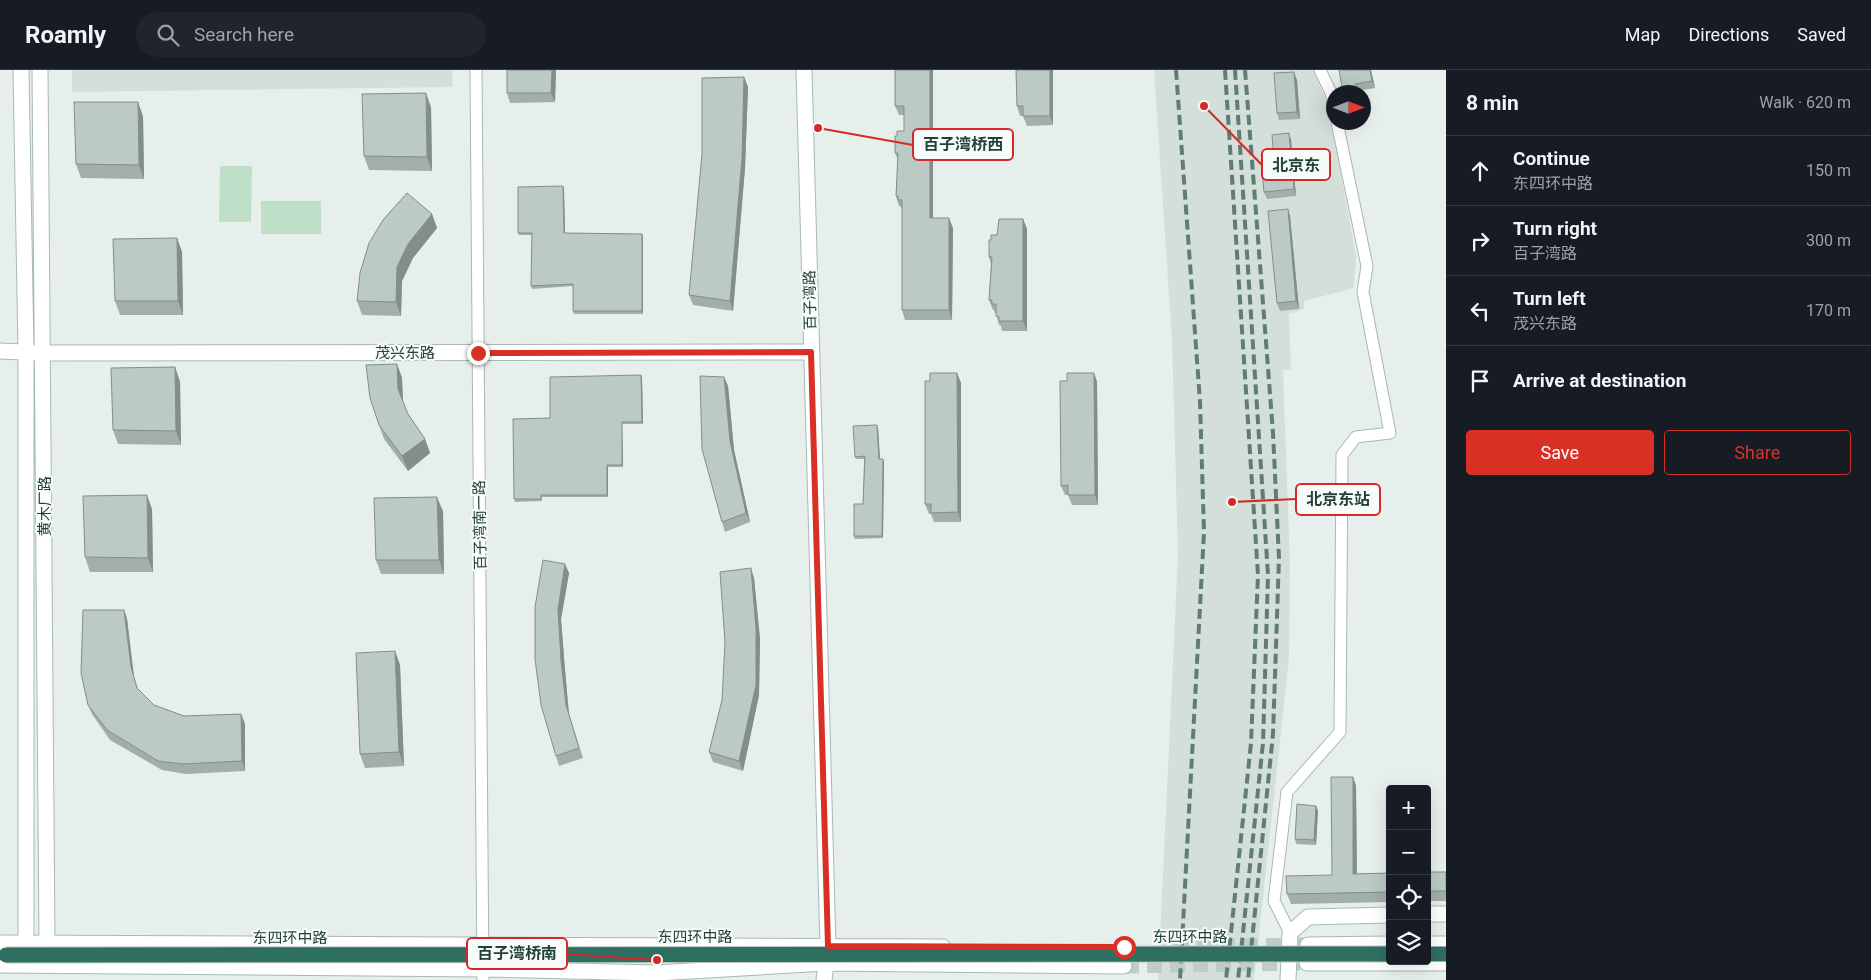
<!DOCTYPE html>
<html lang="en">
<head>
<meta charset="utf-8">
<style>
  :root { --surface:#171b24; --page:#20242c; --text:#f1f3f6; --muted:#9ea1a6; --line:#363941; --accent:#d93025 }
  body { margin:0; font-family:Roboto,"Noto Sans SC",sans-serif; background:var(--page); color:var(--text) }
  .controls { position:absolute; right:15px; bottom:15px; display:grid; overflow:hidden; border-radius:5px; box-shadow:0 5px 20px #0002 }
  .controls button { width:45px; height:45px; display:grid; place-items:center; padding:0; border:0; border-bottom:1px solid var(--line); background:var(--surface); color:var(--text); font:25px sans-serif }
  .compass { position:absolute; left:1326px; top:15px; width:45px; height:45px; border-radius:50%; background:var(--surface); box-shadow:0 5px 20px #0002; rotate:90deg }
  .stop { position:absolute; width:15px; height:15px; margin:-11px; border:4px solid #d93025; border-radius:50%; background:#fff }
  .stop.end { background:#d93025; border-color:#fff; box-shadow:0 1px 5px #0008 }
  .list { margin:0; padding:0; list-style:none }
  h2 { display:flex; justify-content:space-between; align-items:center; height:65px; margin:0; padding:0 20px; font-size:21px }
  h2 small { font-size:16px; font-weight:400; color:var(--muted) }
  .list li { display:grid; grid-template-columns:32px 1fr auto; gap:15px; align-items:center; box-sizing:border-box; height:70px; padding:0 20px; border-top:1px solid var(--line) }
  .list b { display:block; font-size:19px; white-space:nowrap }
  .list p { margin:0; font-size:16px; white-space:nowrap; color:var(--muted) }
  .list em { font-size:16px; font-style:normal; color:var(--muted) }
  .actions { display:flex; gap:10px; padding:15px 20px }
  .actions a { flex:1; padding:11px 0; border:1px solid var(--accent); border-radius:5px; text-align:center; font-size:18px; color:var(--accent) }
  .actions .main { background:var(--accent); color:#fff }
  .icon { flex:none; width:28px; height:28px; fill:none; stroke:currentColor; stroke-width:2; stroke-linecap:round; stroke-linejoin:round }
  .map { position:relative; flex:none; width:1446px; height:910px; overflow:hidden }
  header { display:flex; align-items:center; gap:30px; box-sizing:border-box; height:70px; padding:0 25px; background:var(--surface); border-bottom:1px solid var(--line) }
  header strong { font-size:24px }
  nav { display:flex; gap:28px; margin-inline-start:auto; font-size:18px }
  .search { width:350px; height:45px; background:var(--page); display:flex; align-items:center; gap:12px; box-sizing:border-box; padding:0 18px; border-radius:28px; color:var(--muted); font-size:19px }
  main { display:flex }
  aside { flex:1; background:var(--surface) }
  .map>svg:first-child { display:block }
</style>
</head>
<body>
<header>
<strong>Roamly</strong>
<div class="search"><svg class="icon" aria-label="search" viewBox="0 0 24 24"><circle cx="10" cy="10" r="6"/><path d="M15 15l6 6"/></svg>Search here</div>
<nav><a>Map</a><a>Directions</a><a>Saved</a></nav>
</header>
<main>
<div class="map">
<svg width="1446" height="910" viewBox="0 0 1446 910">
  <rect width="100%" height="100%" fill="#e6efeb"/>
  <path fill="#d4dfda" d="M72,0H452L453,17L72,22Z
    M1154,0H1313L1329,38L1356,186L1354,218L1304,231V239L1289,244L1291,300H1283L1290,494L1289,588L1254,910H1158L1178,485L1172,270Z"/>
  <path fill="#bfe0c8" d="M220,96H252L251,152H219Z
    M261,131H321V164H261Z"/>
  <g fill="none" stroke-linecap="round" stroke-linejoin="round">
    <path stroke="#bfccc8" stroke-width="15" stroke-dasharray="15 8" stroke-linecap="butt" d="M1174,877L1308,875
      M1124,896L1307,893"/>
    <g stroke="#a8b8b2" stroke-width="13">
      <path id="street" d="M476,0L483,910
        M1320,0L1331,23L1334,34
        M1290,863L1274,831L1287,722L1340,662L1342,385L1356,367L1390,363L1363,222L1367,196L1337,52"/>
    </g>
    <g stroke="#a4bbb3" stroke-width="17">
      <path id="secondary" d="M21,0L26,281V873
        M40,0L47,872
        M804,0L828,877L824,910
        M0,281L44,283L811,282
        M1427,844H1446
        M0,873L943,877
        M1427,874H1446
        M1308,875L1390,874
        M1307,893H1446
        M0,895L483,899L657,903L825,893L1124,896
        M1288,910L1290,863L1308,847L1390,845"/>
    </g>
    <g stroke="#c2cac8" stroke-width="17">
      <path id="highway" d="M1427,884H1446"/>
    </g>
    <use href="#street" stroke="#fff" stroke-width="11"/>
    <use href="#secondary" stroke="#fff" stroke-width="15"/>
    <use href="#highway" stroke="#2f6f62" stroke-width="15"/>
    <path stroke="#5f7d75" stroke-width="4" stroke-dasharray="10 5" stroke-linecap="butt" d="M1176,0L1200,332L1204,462L1180,910
      M1225,0L1258,505L1251,673L1226,910
      M1235,0L1268,505L1263,673L1238,910
      M1245,0L1273,363L1279,488L1273,664L1248,910"/>
    <g stroke="#c2cac8" stroke-width="17" stroke-linecap="butt">
      <path id="highway-bridge" d="M6,885L1390,884"/>
    </g>
    <use href="#highway-bridge" stroke="#2f6f62" stroke-width="15"/>
  </g>
  <path fill="#a1aea9" d="M556,0L555,32L510,33L507,23Z
    M895,0L933,148L953,158L952,250H905L902,240V139L900,136H899L896,126L898,90L895,83L897,66L904,61V45H899L895,36Z
    M1016,0H1053V55L1027,56L1023,46H1020L1017,36Z
    M1339,0H1371L1375,18L1357,21L1358,22H1344Z
    M744,7L748,17L745,98L733,241L693,235L689,225Z
    M1297,10L1300,49L1279,50L1277,43Z
    M431,37L432,101L369,100L364,86Z
    M143,46L144,109L81,108L76,94Z
    M1289,63L1291,70L1296,126L1267,129L1264,122L1275,100Z
    M563,116L564,119L565,163L642,164L643,167V244H574L573,241V216L532,219L531,216L532,165H519L518,163Z
    M1288,139L1290,146L1299,239L1280,241L1277,233Z
    M432,144L437,158L413,188L402,211L401,246L362,245L357,231Z
    M1023,149L1027,159V261H1002L1001,256L999,255L996,243H995L994,240H993L989,230L991,194L989,187L991,170Z
    M177,168L182,182L183,245H120L115,231Z
    M397,294L402,308L403,333L408,344L425,369L430,383L408,401L384,369L379,355Z
    M175,297L180,312L181,375L118,374L113,360Z
    M957,303L961,313V452H934L931,444H929L925,434L930,311Z
    M1094,303L1097,312L1098,435H1072L1068,425H1065L1061,416L1067,311Z
    M642,307L643,354H622L623,397H608V427H542V431L515,432L514,429L550,348Z
    M724,307L728,316L734,380L750,452L725,462L722,452Z
    M878,357L880,389L884,392L883,468L855,469L854,466L863,434L864,389H856L855,387Z
    M152,439L153,502H90L85,487Z
    M443,441L444,504H381L376,490Z
    M543,490L569,503L561,549L565,600L569,645L583,688L559,696L556,686Z
    M754,508L760,569L759,625L743,701L713,692L709,682Z
    M124,540L127,549L134,607L138,619L154,635L184,646L241,644L245,654V701L186,704L162,700L110,670L92,644L88,635Z
    M395,581L400,595L404,696L365,698L360,684Z
    M1353,707L1356,716L1357,804L1390,803V832L1291,834L1287,824L1332,805Z
    M1316,736L1318,741L1316,775L1296,774L1295,769Z
    M1427,802H1446V831H1427Z"/>
  <path fill="#838d89" d="M552,0H556L555,32L551,23Z
    M930,0H933V158L930,148Z
    M1050,0H1053V55L1050,46Z
    M1370,0H1371L1375,18L1372,11Z
    M1294,2L1297,10L1300,49L1297,42Z
    M744,7L748,17L745,98L733,241L730,231Z
    M426,23L431,37L432,101L427,87Z
    M138,32L143,46L144,109L139,95Z
    M1289,63L1291,70L1296,126L1294,119Z
    M563,116L564,119L565,166L564,163Z
    M1288,139L1290,146L1299,239L1296,231Z
    M432,144L437,158L413,188L402,211L401,246L396,232L397,197L408,174Z
    M949,148L953,158L952,250L949,240Z
    M1023,149L1027,159V261L1023,251Z
    M642,164L643,167V244L642,241Z
    M177,168L182,182L183,245L178,231Z
    M397,294L402,308L403,333L398,319Z
    M175,297L180,312L181,375L176,361Z
    M957,303L961,313V452L958,442Z
    M1094,303L1097,312L1098,435L1095,425Z
    M641,305L642,307L643,354L642,352Z
    M724,307L728,316L734,380L750,452L746,443L730,371Z
    M622,352V354L623,397L622,395Z
    M877,355L878,357L880,391L879,389Z
    M425,369L430,383L408,401L402,386Z
    M883,389L884,392L883,468L882,466Z
    M607,395L608,397V427L607,425Z
    M147,425L152,439L153,502L148,488Z
    M437,427L443,441L444,504L439,490Z
    M565,494L569,503L561,549L565,600L569,645L583,688L566,635L561,591L558,539Z
    M751,498L754,508L760,569L759,625L743,701L739,691Z
    M124,540L127,549L134,607L140,627L131,597Z
    M395,581L400,595L404,696L399,682Z
    M241,644L245,654V701L242,691Z
    M1353,707L1356,716L1357,814L1353,804Z
    M1316,736L1318,741L1316,775L1314,770Z"/>
  <path fill="#bbcac4" stroke="#838d89" d="M507,0H552L551,23H507Z
    M895,0H930V148H949V240H902V130H898V126H896L898,83H895V66H897V61H904V36H895Z
    M1016,0H1050V46H1023V36H1017Z
    M1339,0H1370L1372,11L1355,14L1356,19L1343,22Z
    M1294,2L1297,42L1277,43L1274,3Z
    M744,7L742,88L730,231L689,225L702,84V8Z
    M426,23L427,87L364,86L362,24Z
    M74,32H138L139,95L76,94Z
    M1289,63L1294,119L1264,122L1262,101L1275,100L1272,65Z
    M563,116L564,163L642,164V241H573V214L531,216L532,163H518V117Z
    M407,123L432,144L408,174L397,197L396,232L357,231L360,203L369,173L383,150Z
    M1288,139L1296,231L1277,233L1268,141Z
    M999,149H1023V251H999V247L996,246V234H992V230H989L992,187H989V170H991V165H997Z
    M177,168L178,231H115L113,169Z
    M397,294L398,319L408,344L425,369L402,386L379,355L370,328L366,295Z
    M175,297L176,361L113,360L111,298Z
    M930,303H957L958,442L931,443V434H925V311H930Z
    M1067,303H1094L1095,425H1068V415L1061,416L1060,311H1067Z
    M641,305L642,352H622V395H607V425H541V429H514L513,349L550,348V307Z
    M700,306L724,307L730,371L746,443L722,452L702,379Z
    M877,355L879,389H883L882,466H854V434H863L865,386L855,387L853,356Z
    M147,425L148,488L85,487L83,426Z
    M437,427L439,490H376L374,428Z
    M543,490L565,494L558,539L561,591L566,635L579,678L556,686L541,635L535,589V537Z
    M751,498L756,559V615L739,691L709,682L722,630L725,572L720,502Z
    M83,540H124L131,597L137,618L154,635L184,646L241,644L242,691L183,694L158,691L107,660L88,635L81,603Z
    M395,581L399,682L360,684L356,583Z
    M1331,707H1353V804L1390,803V822L1287,824L1286,806L1332,805Z
    M1297,734L1316,736L1314,770L1295,769Z
    M1427,802H1446V821H1427Z"/>
  <g fill="none" stroke-linecap="round" stroke-linejoin="round">
    <path stroke="#d93025" stroke-width="6" d="M478,283L811,282L828,876L1124,877"/>
  </g>
  <g text-anchor="middle" dominant-baseline="central" stroke-width="4" stroke-linejoin="round" paint-order="stroke">
    <g font-size="15" fill="#24423a" stroke="#f7fbf9">
      <text transform="translate(810 230) rotate(-91)">百子湾路</text>
      <text x="405" y="283">茂兴东路</text>
      <text transform="translate(45 436) rotate(-90)">黄木厂路</text>
      <text transform="translate(480 455) rotate(-91)">百子湾南一路</text>
      <text x="695" y="867">东四环中路</text>
      <text x="1190" y="867">东四环中路</text>
      <text x="290" y="868">东四环中路</text>
    </g>
  </g>
  <path fill="none" stroke="#d62828" stroke-width="2" d="M818 58L913 75M1204 36L1262 95M1232 432L1296 429M657 890L567 884"/>
  <g fill="#d62828" stroke="#f7fbf9" stroke-width="2">
    <circle cx="818" cy="58" r="5"/>
    <circle cx="1204" cy="36" r="5"/>
    <circle cx="1232" cy="432" r="5"/>
    <circle cx="657" cy="890" r="5"/>
  </g>
  <g fill="#f7fbf9" stroke="#d62828" stroke-width="2">
    <rect x="913" y="59" width="100" height="31" rx="5"/>
    <rect x="1262" y="79" width="68" height="31" rx="5"/>
    <rect x="1296" y="414" width="84" height="31" rx="5"/>
    <rect x="467" y="868" width="100" height="31" rx="5"/>
  </g>
  <g font-size="16" text-anchor="middle" font-weight="bold" fill="#24423a">
    <text x="963" y="80">百子湾桥西</text>
    <text x="1296" y="101">北京东</text>
    <text x="1338" y="435">北京东站</text>
    <text x="517" y="889">百子湾桥南</text>
  </g>
</svg>
<div class="controls">
<button>+</button>
<button>−</button>
<button><svg class="icon" aria-label="locate" viewBox="0 0 24 24"><circle cx="12" cy="12" r="6"/><path d="M12 2v4M12 18v4M2 12h4M18 12h4"/></svg></button>
<button><svg class="icon" aria-label="layers" viewBox="0 0 24 24"><path d="M12 4l9 5-9 5-9-5zM3 14l9 5 9-5"/></svg></button>
</div>
<svg class="compass" viewBox="-18 -18 36 36"><path d="M0-13l5 13h-10z" fill="#e53935"/><path d="M0 13l5-13h-10z" fill="#9ea1a6"/></svg>
<div class="stop" style="left:1124px;top:877px"></div>
<div class="stop end" style="left:478px;top:283px"></div>
</div>
<aside>
<h2>8 min<small>Walk · 620 m</small></h2>
<ul class="list">
<li><svg class="icon" aria-label="ahead" viewBox="0 0 24 24"><path d="M12 20V5M6 11l6-6 6 6"/></svg><div><b>Continue</b><p>东四环中路</p></div><em>150 m</em></li>
<li><svg class="icon" aria-label="right" viewBox="0 0 24 24"><path d="M7 20v-9h11M14 6l5 5-5 5"/></svg><div><b>Turn right</b><p>百子湾路</p></div><em>300 m</em></li>
<li><svg class="icon" aria-label="left" viewBox="0 0 24 24"><path d="M17 20v-9H6M10 6l-5 5 5 5"/></svg><div><b>Turn left</b><p>茂兴东路</p></div><em>170 m</em></li>
<li><svg class="icon" aria-label="arrive" viewBox="0 0 24 24"><path d="M6 21V4h12l-3 4 3 4H6"/></svg><div><b>Arrive at destination</b></div></li>
</ul>
<div class="actions"><a class="main">Save</a><a>Share</a></div>
</aside>
</main>
</body>
</html>
